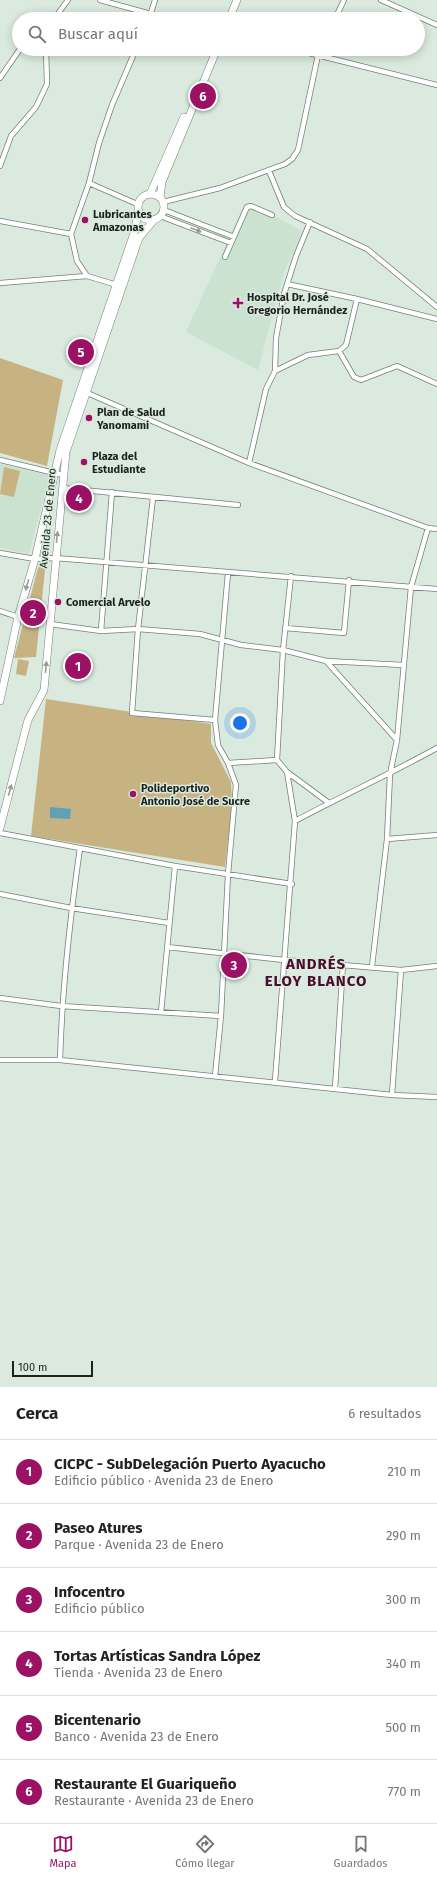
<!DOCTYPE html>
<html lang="es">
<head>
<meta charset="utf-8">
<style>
  :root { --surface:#fff; --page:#f6f6f6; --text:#222; --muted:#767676; --line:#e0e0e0; --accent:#9b1264 }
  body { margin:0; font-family:"Fira Sans",sans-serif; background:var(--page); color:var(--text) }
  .scale { position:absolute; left:12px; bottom:10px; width:81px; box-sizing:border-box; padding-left:4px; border:2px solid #1c221e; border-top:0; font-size:11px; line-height:14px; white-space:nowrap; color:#1c221e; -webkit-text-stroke:3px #daeade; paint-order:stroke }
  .you { position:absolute; left:240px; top:723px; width:14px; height:14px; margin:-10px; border:3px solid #fff; border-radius:50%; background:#1a73e8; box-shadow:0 0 0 6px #1a73e833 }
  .badge { display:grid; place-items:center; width:26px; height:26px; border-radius:50%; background:var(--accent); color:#fff; font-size:13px; font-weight:700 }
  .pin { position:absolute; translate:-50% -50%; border:2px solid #fff; box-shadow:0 1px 4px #0006 }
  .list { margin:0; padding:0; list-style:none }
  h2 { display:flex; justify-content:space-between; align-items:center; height:52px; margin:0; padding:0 16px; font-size:17px }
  h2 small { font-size:13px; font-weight:400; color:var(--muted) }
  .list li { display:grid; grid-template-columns:26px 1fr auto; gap:12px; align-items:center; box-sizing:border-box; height:64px; padding:0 16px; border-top:1px solid var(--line) }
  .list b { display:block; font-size:15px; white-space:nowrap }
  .list p { margin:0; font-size:13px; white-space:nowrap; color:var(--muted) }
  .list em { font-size:13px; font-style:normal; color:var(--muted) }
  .icon { flex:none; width:22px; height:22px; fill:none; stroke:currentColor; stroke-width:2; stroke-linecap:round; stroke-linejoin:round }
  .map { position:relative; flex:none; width:437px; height:1387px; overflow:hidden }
  .search { position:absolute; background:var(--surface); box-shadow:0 2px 10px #0003; left:12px; right:12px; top:12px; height:44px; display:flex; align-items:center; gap:10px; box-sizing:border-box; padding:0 14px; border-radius:22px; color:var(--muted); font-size:15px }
  .sheet { height:436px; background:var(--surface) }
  nav { display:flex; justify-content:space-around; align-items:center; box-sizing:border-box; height:56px; border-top:1px solid var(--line); background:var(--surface); font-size:11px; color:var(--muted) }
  nav a { display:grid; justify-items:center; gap:2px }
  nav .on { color:var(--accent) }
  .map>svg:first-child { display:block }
</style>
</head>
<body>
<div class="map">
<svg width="437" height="1387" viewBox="0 0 437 1387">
  <rect width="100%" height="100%" fill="#daeade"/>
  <path fill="#cbe2d1" d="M252,204L302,231L284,273L258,370L186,332L243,207Z
    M0,464L50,475L29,554L0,548Z"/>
  <path fill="#c7b382" d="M0,358L63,380L47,466L0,453Z
    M4,467L20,471L14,497L0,494Z
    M42,565L45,570L36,657L14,658L38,568Z
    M18,659L29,661L26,676L16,674Z
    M46,699L211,724V743L231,782L232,805L225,867L31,836Z"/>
  <path fill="#5ea2b7" d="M50,807L71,809L70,819L50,818Z"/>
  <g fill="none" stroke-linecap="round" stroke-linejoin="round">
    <g stroke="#728177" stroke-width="6">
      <path id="minor" d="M100,0L169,19
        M381,0L437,25
        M54,19L68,0
        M149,19L155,0
        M335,19L344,0
        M293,49L437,85
        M0,78L20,49
        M0,166L11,136L36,107L47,84L46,49
        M269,171L284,207L295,216L367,249L437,307
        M89,183L137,204
        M163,202L220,188L285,164L292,159L298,150L318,55L321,49
        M164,210L234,237
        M160,216L231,243
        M0,221L71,234
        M225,257L247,207L251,206L272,215
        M87,276L77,261L71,234L89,183L99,143L112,105L136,49
        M0,283L87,276L117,285
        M287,284L357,299L437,319
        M339,351L354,377L361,380L397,366L437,384
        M275,371L308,355L339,351L346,345L357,299
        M85,392L249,463L428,528L437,529
        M0,460L63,475
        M249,463L266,389L275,371L276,338L284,294L296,256L310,222
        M62,488L238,505
        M153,498L138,629L132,713L215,720
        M0,553L35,559L55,558L437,589
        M291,576L283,650L277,760L287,772L329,803
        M0,611L18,617
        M50,624L101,631L138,629L200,634L241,645L283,650L326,661L403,665
        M285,628L344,633L349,580
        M101,631L112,492
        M326,661L397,740
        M228,763L277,760
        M295,821C342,796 390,774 437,748
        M0,833L175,866L292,884
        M387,839L437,835
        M0,894L71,908L169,923
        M167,947L284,960L401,970L437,966
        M372,966L387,839L390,774L397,740L411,587L428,528
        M0,998L61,1006L221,1016
        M161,1012L175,866
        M0,1060H60L392,1095L437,1097
        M60,1060C62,989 70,918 80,848
        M215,1076L221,1016L228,874L236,785L228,763L218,745L215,720L228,573
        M275,1081L295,821L287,772
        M335,1089L343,964
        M392,1095L401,970"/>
    </g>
    <g stroke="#728177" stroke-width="8">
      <path id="secondary" d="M229,19L237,0
        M138 207a13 13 0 1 1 26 0a13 13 0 1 1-26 0Z
        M150,194L184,117
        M160,197L162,182L217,49
        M0,701L18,617L35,559L60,450L134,233L138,213
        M0,828L28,720L44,690L66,452L139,238L154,220"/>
    </g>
    <use href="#minor" stroke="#fff" stroke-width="4.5"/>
    <use href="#secondary" stroke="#fff" stroke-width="7"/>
  </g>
  <defs><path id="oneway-solid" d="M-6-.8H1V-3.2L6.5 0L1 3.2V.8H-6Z"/></defs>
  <g fill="#999c9a">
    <use href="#oneway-solid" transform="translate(196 230) rotate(21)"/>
    <use href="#oneway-solid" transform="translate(57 537) rotate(-84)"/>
    <use href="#oneway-solid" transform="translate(27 585) rotate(106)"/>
    <use href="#oneway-solid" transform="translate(46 667) rotate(-85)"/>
    <use href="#oneway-solid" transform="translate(10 790) rotate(-75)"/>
  </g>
  <g fill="#9b1264" stroke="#daeade" stroke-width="1.5">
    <circle cx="85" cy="220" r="4"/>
    <path d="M236 297h4v4h4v4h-4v4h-4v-4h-4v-4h4z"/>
    <circle cx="89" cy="418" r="4"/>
    <circle cx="84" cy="462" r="4"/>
    <circle cx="58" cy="602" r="4"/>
    <circle cx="133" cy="794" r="4"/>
  </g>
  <g text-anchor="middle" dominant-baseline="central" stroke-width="3" stroke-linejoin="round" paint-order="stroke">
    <g font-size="11" font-weight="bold" fill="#1c221e" stroke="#daeade" text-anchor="start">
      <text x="93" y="214">Lubricantes<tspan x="93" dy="13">Amazonas</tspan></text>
      <text x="247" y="297">Hospital Dr. José<tspan x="247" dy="13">Gregorio Hernández</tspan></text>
      <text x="97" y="412">Plan de Salud<tspan x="97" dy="13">Yanomami</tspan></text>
      <text x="92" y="456">Plaza del<tspan x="92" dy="13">Estudiante</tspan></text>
      <text x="66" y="602">Comercial Arvelo</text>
      <text x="141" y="788">Polideportivo<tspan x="141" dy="13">Antonio José de Sucre</tspan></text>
    </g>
    <g font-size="11" fill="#1c221e" stroke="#daeade">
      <text transform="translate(48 518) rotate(-85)">Avenida 23 de Enero</text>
    </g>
    <g font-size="15" font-weight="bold" letter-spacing="1" fill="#4b0b2f" stroke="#daeade">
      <text x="316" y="964">ANDRÉS<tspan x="316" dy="17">ELOY BLANCO</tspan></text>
    </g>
  </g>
</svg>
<div class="scale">100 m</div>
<div class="you"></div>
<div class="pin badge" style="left:78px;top:666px">1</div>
<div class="pin badge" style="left:33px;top:613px">2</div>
<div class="pin badge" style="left:234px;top:965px">3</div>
<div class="pin badge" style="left:79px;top:498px">4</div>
<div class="pin badge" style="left:81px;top:352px">5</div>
<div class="pin badge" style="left:203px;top:96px">6</div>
<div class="search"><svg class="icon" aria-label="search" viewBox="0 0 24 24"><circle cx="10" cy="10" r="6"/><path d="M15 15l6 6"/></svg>Buscar aquí</div>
</div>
<section class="sheet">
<h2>Cerca<small>6 resultados</small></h2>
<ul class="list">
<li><span class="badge">1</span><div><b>CICPC - SubDelegación Puerto Ayacucho</b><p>Edificio público · Avenida 23 de Enero</p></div><em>210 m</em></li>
<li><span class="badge">2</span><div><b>Paseo Atures</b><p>Parque · Avenida 23 de Enero</p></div><em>290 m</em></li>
<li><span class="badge">3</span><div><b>Infocentro</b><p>Edificio público</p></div><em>300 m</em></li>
<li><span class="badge">4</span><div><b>Tortas Artísticas Sandra López</b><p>Tienda · Avenida 23 de Enero</p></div><em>340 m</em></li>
<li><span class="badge">5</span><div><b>Bicentenario</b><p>Banco · Avenida 23 de Enero</p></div><em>500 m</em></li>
<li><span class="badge">6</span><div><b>Restaurante El Guariqueño</b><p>Restaurante · Avenida 23 de Enero</p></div><em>770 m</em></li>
</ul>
</section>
<nav>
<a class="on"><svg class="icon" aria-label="map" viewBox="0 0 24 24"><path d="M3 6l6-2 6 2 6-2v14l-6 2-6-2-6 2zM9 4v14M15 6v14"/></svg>Mapa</a>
<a><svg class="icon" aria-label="directions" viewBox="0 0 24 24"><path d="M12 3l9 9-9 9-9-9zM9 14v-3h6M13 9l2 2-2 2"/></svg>Cómo llegar</a>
<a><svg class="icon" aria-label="saved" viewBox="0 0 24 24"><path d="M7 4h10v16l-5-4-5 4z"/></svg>Guardados</a>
</nav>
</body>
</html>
